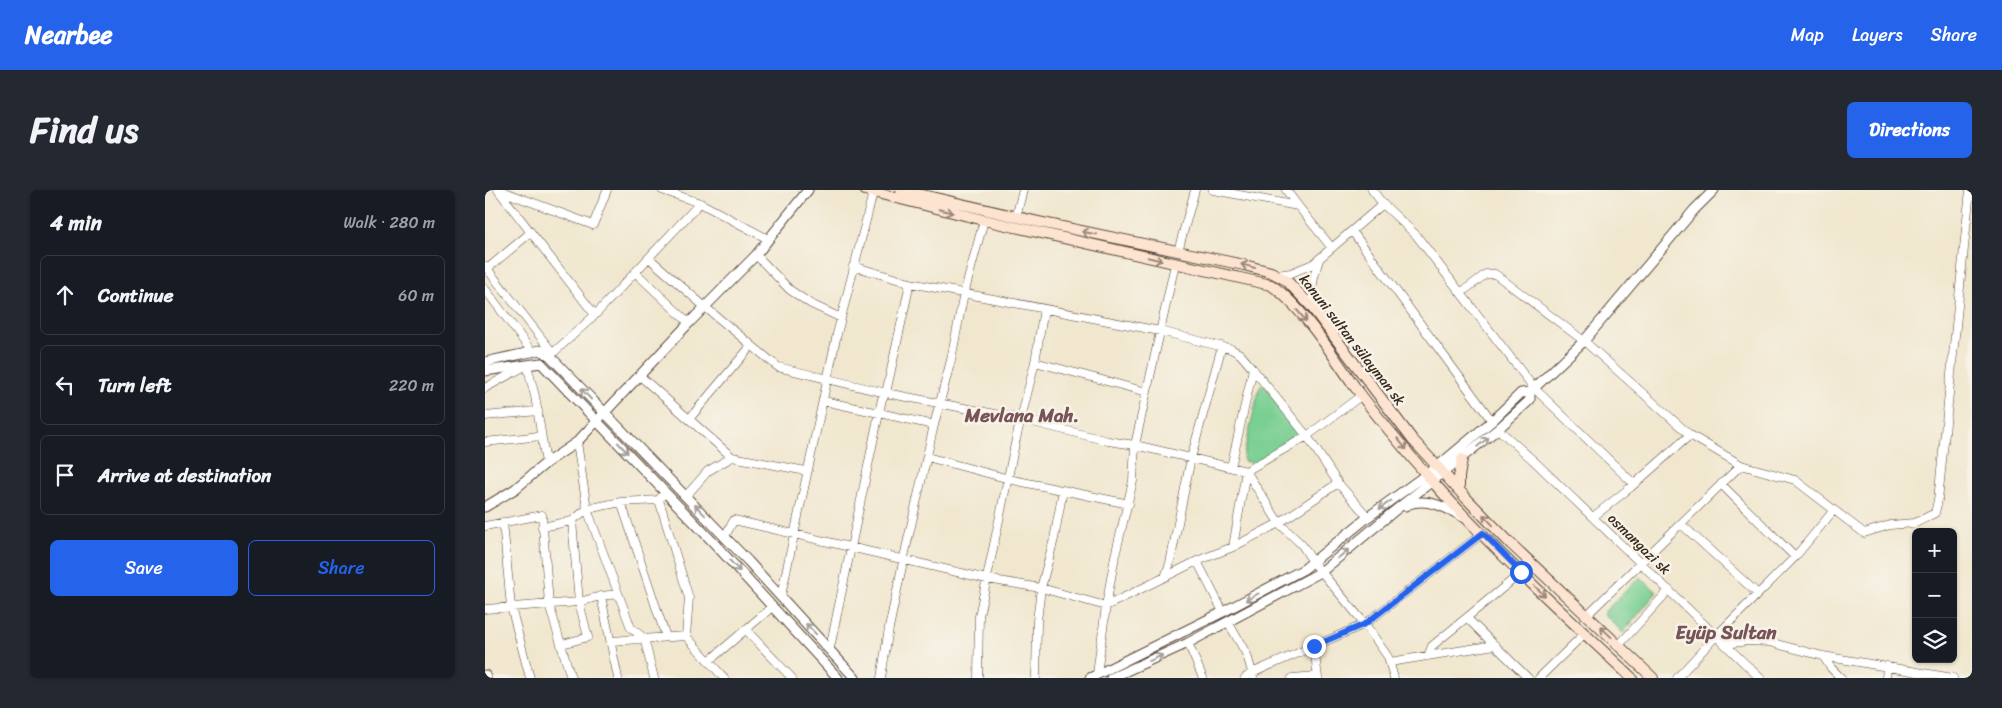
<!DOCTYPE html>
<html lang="en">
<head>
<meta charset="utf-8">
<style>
  :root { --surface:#171b24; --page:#242831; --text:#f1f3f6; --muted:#9ea1a6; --line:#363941; --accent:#2563eb }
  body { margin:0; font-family:Sriracha,sans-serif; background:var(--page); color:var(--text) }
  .controls { position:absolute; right:15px; bottom:15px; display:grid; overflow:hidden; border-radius:8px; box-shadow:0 1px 4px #0004 }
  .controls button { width:45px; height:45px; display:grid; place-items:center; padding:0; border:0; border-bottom:1px solid var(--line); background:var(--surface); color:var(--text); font:25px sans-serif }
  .stop { position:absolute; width:15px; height:15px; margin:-11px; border:4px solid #2563eb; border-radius:50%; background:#fff }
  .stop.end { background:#2563eb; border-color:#fff; box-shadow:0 1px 5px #0008 }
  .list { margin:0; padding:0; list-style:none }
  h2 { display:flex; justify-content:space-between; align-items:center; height:65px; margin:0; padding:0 20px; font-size:21px }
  h2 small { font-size:16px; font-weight:400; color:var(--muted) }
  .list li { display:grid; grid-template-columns:32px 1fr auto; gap:15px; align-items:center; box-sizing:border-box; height:80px; margin:0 10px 10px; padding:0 10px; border:1px solid var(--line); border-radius:8px }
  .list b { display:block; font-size:19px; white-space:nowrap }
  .list em { font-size:16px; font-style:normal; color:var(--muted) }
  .actions { display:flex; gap:10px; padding:15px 20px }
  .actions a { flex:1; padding:11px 0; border:1px solid var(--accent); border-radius:8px; text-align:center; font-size:18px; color:var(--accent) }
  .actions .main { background:var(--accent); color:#fff }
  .icon { flex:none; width:28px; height:28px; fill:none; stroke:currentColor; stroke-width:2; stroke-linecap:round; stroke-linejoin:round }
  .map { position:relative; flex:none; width:1487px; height:488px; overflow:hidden; border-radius:8px }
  header { display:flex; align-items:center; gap:30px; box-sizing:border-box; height:70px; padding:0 25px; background:var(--accent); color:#fff }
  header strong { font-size:24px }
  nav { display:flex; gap:28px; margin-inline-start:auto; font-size:18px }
  .intro { display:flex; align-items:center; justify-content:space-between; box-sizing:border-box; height:120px; padding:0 30px }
  h1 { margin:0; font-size:35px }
  .button { padding:12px 22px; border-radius:8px; background:var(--accent); color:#fff; font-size:18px; font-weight:700 }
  main { display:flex; gap:30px; padding:0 30px }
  aside { flex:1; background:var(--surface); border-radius:8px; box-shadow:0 1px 4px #0004 }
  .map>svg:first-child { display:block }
</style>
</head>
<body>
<header>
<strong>Nearbee</strong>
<nav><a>Map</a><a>Layers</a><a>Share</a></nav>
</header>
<div class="intro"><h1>Find us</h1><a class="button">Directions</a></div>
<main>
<aside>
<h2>4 min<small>Walk · 280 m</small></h2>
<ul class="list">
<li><svg class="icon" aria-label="ahead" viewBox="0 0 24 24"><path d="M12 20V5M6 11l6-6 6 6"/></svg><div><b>Continue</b></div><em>60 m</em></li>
<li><svg class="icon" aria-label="left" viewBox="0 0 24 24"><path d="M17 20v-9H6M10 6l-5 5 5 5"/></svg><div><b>Turn left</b></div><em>220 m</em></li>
<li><svg class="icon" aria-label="arrive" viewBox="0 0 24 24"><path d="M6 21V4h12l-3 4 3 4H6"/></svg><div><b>Arrive at destination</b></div></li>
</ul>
<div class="actions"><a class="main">Save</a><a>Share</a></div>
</aside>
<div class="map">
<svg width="1487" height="488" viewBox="0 0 1487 488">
  <rect width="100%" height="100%" fill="#f7f3e8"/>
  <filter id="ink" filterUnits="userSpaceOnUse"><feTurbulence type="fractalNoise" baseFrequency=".02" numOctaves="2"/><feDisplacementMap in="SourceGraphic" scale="10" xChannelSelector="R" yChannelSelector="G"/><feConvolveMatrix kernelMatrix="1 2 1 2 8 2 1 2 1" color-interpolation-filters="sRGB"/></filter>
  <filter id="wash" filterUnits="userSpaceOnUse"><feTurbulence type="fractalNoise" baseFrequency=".0096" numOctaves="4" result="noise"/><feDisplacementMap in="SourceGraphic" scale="20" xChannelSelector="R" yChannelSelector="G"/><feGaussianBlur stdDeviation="1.12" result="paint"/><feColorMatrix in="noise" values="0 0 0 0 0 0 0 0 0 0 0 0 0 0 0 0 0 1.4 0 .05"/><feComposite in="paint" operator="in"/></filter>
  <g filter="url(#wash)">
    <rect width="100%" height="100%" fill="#f1e7cf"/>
    <path fill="#7acf93" stroke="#5a7c58" d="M778,194L819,243L773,275L759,271L758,268L774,199Z
      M1155,387L1172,402L1138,443L1118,423Z"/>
  </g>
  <g filter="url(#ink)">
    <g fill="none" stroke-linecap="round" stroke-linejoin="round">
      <g stroke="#564639" stroke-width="9">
        <path id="minor" d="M13,0L110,125
          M14,0L108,35L122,0
          M177,0L215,13L283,49
          M728,0L813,16L801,0
          M887,0L898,14L931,45L1049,198L1149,294
          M813,16L847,58
          M531,27L538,0
          M867,41L1007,231
          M693,61L710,0
          M271,65L305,100L326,114L356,128
          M164,68L220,117L293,177L401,203L536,229L623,251L650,255L761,281L794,333L817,355L828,372L880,434L903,467L909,488
          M0,76L68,163L66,165
          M368,76L425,93L675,141L746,159L755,164L768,179L822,246L853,293L883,327
          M2,79L45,43
          M150,82L204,133
          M792,85L806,83L828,74L898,14
          M0,99L47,162
          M977,102L1001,84H1010L1099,151L1205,245L1256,275L1310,290L1379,343L1405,335L1430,333L1450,323L1453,310L1485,0
          M830,119C825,101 828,88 834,70
          M68,163L110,125L215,13
          M550,172L662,202
          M155,186L247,267L321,281
          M0,198L42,175L50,206L61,273
          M339,211L449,235
          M0,226L53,221
          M205,228L266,156
          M1013,239L1049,271L1275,488
          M0,252L56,246
          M92,252L102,319L146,438L159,448L169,488
          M442,267L528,290L644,314
          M746,277L768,179
          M1236,294L1310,367
          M201,306L223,281L247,267
          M174,310L204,408L201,446L239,488
          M136,312L181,447
          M1108,327L1146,297L1205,245
          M18,332L26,417L45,488
          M0,336L57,325L64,414L86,488
          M57,337L87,331L102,319L136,312L174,310L176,307
          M240,346L249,330L502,389L556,398L621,416L680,387L685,373L706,268L737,156
          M748,357L794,333L853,293
          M712,371L738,422
          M680,387L712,371L748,357L761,281L822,246L877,205
          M1273,404L1310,367L1349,320
          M116,406L133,488
          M296,406L352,144L388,3
          M0,419L94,412L116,406L133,404
          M1102,425L1256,275
          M982,428L1043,488
          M743,432L762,465L768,486
          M261,440L307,488
          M126,451L201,446
          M703,453L718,488
          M77,454L103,447L94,412L87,331
          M1240,454L1263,451L1284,452L1338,466L1468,488
          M1134,455L1184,400
          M829,456L833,488
          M345,458L397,209L401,203L425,93
          M943,466L947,456L1036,383
          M1338,466L1346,478L1356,488
          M224,471L287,417
          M905,472L1010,455
          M612,484L621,416L630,366L648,291L650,255L690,74
          M396,488L404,438L421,358L449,235L466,170L478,108L499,30
          M493,488L494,426L531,249L550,172L559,119
          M551,488L552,431L556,398L569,349L578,300
          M760,488L767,483L880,434L998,343
          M807,488L832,486
          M1054,488L1100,443
          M1192,488L1231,446L1273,404L1196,334
          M1401,488L1402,476"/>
      </g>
      <g stroke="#564639" stroke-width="11">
        <path id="tertiary" d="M0,172L55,160L65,166L263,371L370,488
          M0,181L56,173L227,351L353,488
          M920,316C940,306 960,317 978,327
          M0,317L30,299L61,273L92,252L204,133L271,65L323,0
          M0,485L1,488
          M605,488L738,422L819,379L883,327L953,276L1007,231L1036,203L1045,202L1099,151L1209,20L1229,0
          M626,488L703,453L836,382L908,322L1013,239L1045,210V202"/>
      </g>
      <g stroke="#564639" stroke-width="12">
        <path id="secondary" d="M380,0L499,30L786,95C816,115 849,167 870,197C894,229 921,261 947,291C1009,361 1079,424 1147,488
          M416,0L554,32L759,75L786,82L801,90L826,116L927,249L981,308L1026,354L1168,488
          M974,300V287L977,269"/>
      </g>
      <use href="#minor" stroke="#fff" stroke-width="8"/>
      <use href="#tertiary" stroke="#fff" stroke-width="9"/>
      <use href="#secondary" stroke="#fde4d1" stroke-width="10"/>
    </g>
    <defs><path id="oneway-shaft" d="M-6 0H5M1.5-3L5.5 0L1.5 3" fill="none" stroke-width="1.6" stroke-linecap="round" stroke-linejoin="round" transform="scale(1.25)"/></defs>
    <g stroke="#9c8778">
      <use href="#oneway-shaft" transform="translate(461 21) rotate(14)"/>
      <use href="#oneway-shaft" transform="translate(604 43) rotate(-169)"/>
      <use href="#oneway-shaft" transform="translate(670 69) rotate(13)"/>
      <use href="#oneway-shaft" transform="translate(763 76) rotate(-165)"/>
      <use href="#oneway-shaft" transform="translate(817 126) rotate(50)"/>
      <use href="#oneway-shaft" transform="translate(917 254) rotate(51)"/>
      <use href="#oneway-shaft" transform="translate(1003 330) rotate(-134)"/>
      <use href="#oneway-shaft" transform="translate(1055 401) rotate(43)"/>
      <use href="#oneway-shaft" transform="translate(1121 442) rotate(-137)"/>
    </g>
    <g stroke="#a79f9a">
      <use href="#oneway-shaft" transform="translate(101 204) rotate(-133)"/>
      <use href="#oneway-shaft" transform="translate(998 252) rotate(-39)"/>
      <use href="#oneway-shaft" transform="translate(138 258) rotate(47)"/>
      <use href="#oneway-shaft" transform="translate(900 315) rotate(144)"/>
      <use href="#oneway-shaft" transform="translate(215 320) rotate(-134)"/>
      <use href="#oneway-shaft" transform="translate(858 364) rotate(-40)"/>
      <use href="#oneway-shaft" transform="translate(250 376) rotate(47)"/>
      <use href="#oneway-shaft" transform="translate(767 407) rotate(152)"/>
      <use href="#oneway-shaft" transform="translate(326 439) rotate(-134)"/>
      <use href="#oneway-shaft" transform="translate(671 468) rotate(-24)"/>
    </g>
  </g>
  <g fill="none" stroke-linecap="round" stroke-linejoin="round" filter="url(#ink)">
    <path stroke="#2563eb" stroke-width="6" d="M829,456L880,434L998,343L1036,382"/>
  </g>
  <g text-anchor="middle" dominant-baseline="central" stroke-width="5" stroke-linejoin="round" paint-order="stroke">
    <g font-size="14" fill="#3b2a1e" stroke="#f7f3e8">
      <text transform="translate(867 150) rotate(52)">kanuni sultan sülayman sk</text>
      <text transform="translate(1154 354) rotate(44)">osmangazi sk</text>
    </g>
    <g font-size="19" font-weight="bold" fill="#785459" stroke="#f7f3e8">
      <text x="537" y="225">Mevlana Mah.</text>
      <text x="1241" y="442">Eyüp Sultan</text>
    </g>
  </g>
</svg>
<div class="controls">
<button>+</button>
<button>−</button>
<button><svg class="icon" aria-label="layers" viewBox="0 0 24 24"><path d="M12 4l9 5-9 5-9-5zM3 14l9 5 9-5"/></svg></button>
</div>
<div class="stop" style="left:1036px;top:382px"></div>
<div class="stop end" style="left:829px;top:456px"></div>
</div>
</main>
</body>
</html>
